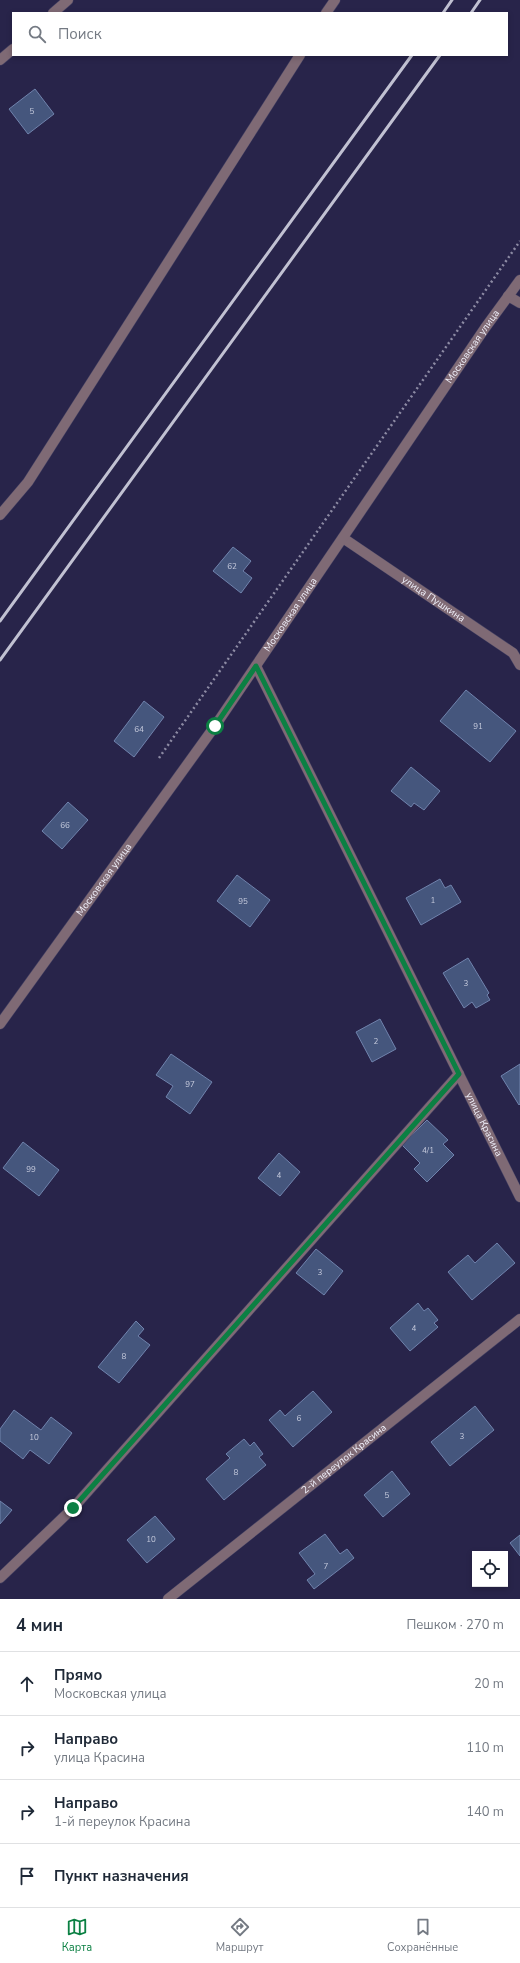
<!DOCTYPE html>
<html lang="ru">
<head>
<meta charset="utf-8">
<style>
  :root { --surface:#fff; --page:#f6f6f7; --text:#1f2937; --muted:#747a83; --line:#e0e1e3; --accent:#0b8043 }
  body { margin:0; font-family:"Nunito Sans",sans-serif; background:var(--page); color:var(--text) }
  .controls { position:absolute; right:12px; bottom:12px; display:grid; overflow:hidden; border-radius:0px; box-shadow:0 2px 6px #0003 }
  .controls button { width:36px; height:36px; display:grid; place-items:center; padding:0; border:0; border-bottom:1px solid var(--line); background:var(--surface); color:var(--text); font:20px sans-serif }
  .stop { position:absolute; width:12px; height:12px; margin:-9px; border:3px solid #0b8043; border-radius:50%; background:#fff }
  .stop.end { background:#0b8043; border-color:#fff; box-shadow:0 1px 4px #0008 }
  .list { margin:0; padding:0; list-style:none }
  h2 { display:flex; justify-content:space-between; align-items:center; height:52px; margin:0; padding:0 16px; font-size:17px }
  h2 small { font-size:13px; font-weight:400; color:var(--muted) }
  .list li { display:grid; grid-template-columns:26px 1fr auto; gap:12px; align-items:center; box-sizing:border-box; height:64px; padding:0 16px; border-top:1px solid var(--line) }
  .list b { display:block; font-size:15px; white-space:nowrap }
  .list p { margin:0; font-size:13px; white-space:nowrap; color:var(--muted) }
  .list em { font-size:13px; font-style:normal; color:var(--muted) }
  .icon { flex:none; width:22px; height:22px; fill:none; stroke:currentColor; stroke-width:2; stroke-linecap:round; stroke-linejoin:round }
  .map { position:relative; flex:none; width:520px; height:1599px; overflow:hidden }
  .search { position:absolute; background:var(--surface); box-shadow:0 2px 6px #0003; left:12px; right:12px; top:12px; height:44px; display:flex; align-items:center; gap:10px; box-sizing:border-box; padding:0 14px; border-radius:0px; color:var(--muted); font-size:15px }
  .sheet { height:308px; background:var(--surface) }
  nav { display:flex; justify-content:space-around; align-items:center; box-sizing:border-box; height:56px; border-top:1px solid var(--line); background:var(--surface); font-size:11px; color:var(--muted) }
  nav a { display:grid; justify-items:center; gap:2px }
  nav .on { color:var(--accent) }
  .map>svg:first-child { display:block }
</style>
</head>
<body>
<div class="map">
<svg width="520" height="1599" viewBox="0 0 520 1599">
  <rect width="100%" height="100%" fill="#28244a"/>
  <path fill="#45567d" stroke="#7083ad" d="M35,89L54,114L28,134L9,109Z
    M233,547L251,561L243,571L252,578L241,593L213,571Z
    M466,690L516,731L490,762L440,721Z
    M144,701L164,717L134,757L114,741Z
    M411,767L440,791L424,810L414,803L411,807L391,791Z
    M68,802L88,820L62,849L42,831Z
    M237,875L270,900L250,927L217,901Z
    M440,879L445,888L451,885L461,902L421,925L406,898Z
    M468,958L489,993L487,995L490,1000L476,1008L472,1002L464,1008L443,973Z
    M380,1019L396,1049L372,1062L356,1032Z
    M171,1054L212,1082L190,1114L166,1097L173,1086L156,1075Z
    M520,1064V1104L519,1105L501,1076Z
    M427,1120L448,1140L443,1144L454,1155L427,1182L414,1169L420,1163L402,1145Z
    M23,1142L59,1170L39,1196L3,1168Z
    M279,1153L300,1172L280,1196L258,1178Z
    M497,1243L515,1263L472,1300L448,1272L468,1255L475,1263Z
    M316,1249L343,1271L324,1295L296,1273Z
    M418,1303L424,1311L428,1308L438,1320L434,1323L438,1327L410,1351L390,1328Z
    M136,1321L144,1329L138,1336L150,1345L119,1383L98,1367Z
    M313,1391L332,1412L293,1447L269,1420L280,1410L285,1416Z
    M475,1406L494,1430L450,1466L431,1442Z
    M14,1410L41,1430L51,1417L72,1433L49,1464L30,1450L23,1459L0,1441V1429Z
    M244,1439L250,1446L254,1442L263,1454L259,1457L266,1465L224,1500L206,1479L230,1458L226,1454Z
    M392,1471L410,1494L383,1517L364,1495Z
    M0,1501L12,1510L0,1524Z
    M155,1516L175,1539L147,1563L127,1540Z
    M325,1534L340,1554L347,1549L354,1558L314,1589L307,1580L315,1574L299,1553Z
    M520,1535V1556L510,1543Z"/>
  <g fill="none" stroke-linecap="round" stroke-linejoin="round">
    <g stroke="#444163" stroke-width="11">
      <g id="minor">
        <path d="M53,13L68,0"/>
        <path d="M326,13L335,0"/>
        <path d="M0,60L13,49"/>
        <path d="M508,296L520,303"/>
        <path d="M0,515L28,482L300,55"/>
        <path id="s1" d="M343,538L513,653L520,665"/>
        <path id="s2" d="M256,666L520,1197"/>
        <path id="s3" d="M0,1024L215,726L485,328L520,280"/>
        <path d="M0,1578L73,1508L459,1074"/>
        <path id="s4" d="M168,1599L520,1319"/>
      </g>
    </g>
    <path stroke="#8d8ba4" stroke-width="2.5" stroke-dasharray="2 3" stroke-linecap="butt" d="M159,758L520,241"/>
    <use href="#minor" stroke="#7f6a75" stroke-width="10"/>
    <path stroke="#c1c1d2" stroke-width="3" d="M443,13L452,0
      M471,13L480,0
      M0,621L412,55
      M0,660L440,55"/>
  </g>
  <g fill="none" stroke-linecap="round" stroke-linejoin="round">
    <path stroke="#0b8043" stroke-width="5" d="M73,1508L459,1074L256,666L215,726"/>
  </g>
  <g text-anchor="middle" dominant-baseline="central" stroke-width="4" stroke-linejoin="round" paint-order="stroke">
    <g font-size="8" fill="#c5cadc">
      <text x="32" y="111">5</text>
      <text x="232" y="566">62</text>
      <text x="478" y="726">91</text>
      <text x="139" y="729">64</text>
      <text x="65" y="825">66</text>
      <text x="433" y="900">1</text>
      <text x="243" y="901">95</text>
      <text x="466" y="983">3</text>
      <text x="376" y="1041">2</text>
      <text x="190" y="1084">97</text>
      <text x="428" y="1150">4/1</text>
      <text x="31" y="1169">99</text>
      <text x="279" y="1175">4</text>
      <text x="320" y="1272">3</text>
      <text x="414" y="1328">4</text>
      <text x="124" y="1356">8</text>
      <text x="299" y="1418">6</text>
      <text x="462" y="1436">3</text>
      <text x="34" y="1437">10</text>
      <text x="236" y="1472">8</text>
      <text x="387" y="1495">5</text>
      <text x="151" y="1539">10</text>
      <text x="326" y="1566">7</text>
    </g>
    <g font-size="10" fill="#f0f0fb" stroke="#28244a">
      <text stroke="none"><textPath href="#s3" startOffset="826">Московская улица</textPath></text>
      <text stroke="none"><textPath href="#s1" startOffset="109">улица Пушкина</textPath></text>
      <text stroke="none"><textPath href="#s3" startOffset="502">Московская улица</textPath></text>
      <text stroke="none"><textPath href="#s3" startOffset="178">Московская улица</textPath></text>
      <text stroke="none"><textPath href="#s2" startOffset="512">улица Красина</textPath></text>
      <text stroke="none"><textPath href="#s4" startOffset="225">2-й переулок Красина</textPath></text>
    </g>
  </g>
</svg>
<div class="controls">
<button><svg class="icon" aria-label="locate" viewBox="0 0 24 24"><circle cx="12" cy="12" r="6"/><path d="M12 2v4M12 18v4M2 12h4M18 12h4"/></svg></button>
</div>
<div class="stop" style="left:215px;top:726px"></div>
<div class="stop end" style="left:73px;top:1508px"></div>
<div class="search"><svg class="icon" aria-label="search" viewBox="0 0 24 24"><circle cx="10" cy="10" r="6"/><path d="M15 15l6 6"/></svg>Поиск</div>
</div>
<section class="sheet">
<h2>4 мин<small>Пешком · 270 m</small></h2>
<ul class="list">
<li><svg class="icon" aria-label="ahead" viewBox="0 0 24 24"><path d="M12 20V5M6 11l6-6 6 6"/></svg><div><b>Прямо</b><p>Московская улица</p></div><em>20 m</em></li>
<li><svg class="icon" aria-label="right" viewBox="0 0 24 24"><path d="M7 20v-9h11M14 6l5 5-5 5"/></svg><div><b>Направо</b><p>улица Красина</p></div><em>110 m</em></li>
<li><svg class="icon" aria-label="right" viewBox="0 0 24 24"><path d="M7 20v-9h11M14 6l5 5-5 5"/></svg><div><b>Направо</b><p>1-й переулок Красина</p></div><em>140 m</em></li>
<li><svg class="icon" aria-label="arrive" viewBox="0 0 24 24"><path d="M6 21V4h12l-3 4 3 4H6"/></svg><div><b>Пункт назначения</b></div></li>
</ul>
</section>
<nav>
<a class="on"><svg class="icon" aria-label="map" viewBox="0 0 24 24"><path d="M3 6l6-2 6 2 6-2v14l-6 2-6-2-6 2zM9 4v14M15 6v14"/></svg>Карта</a>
<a><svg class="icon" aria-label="directions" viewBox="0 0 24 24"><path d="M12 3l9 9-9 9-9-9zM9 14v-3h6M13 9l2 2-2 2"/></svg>Маршрут</a>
<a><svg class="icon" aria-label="saved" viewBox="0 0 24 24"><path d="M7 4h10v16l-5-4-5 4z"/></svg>Сохранённые</a>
</nav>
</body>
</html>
